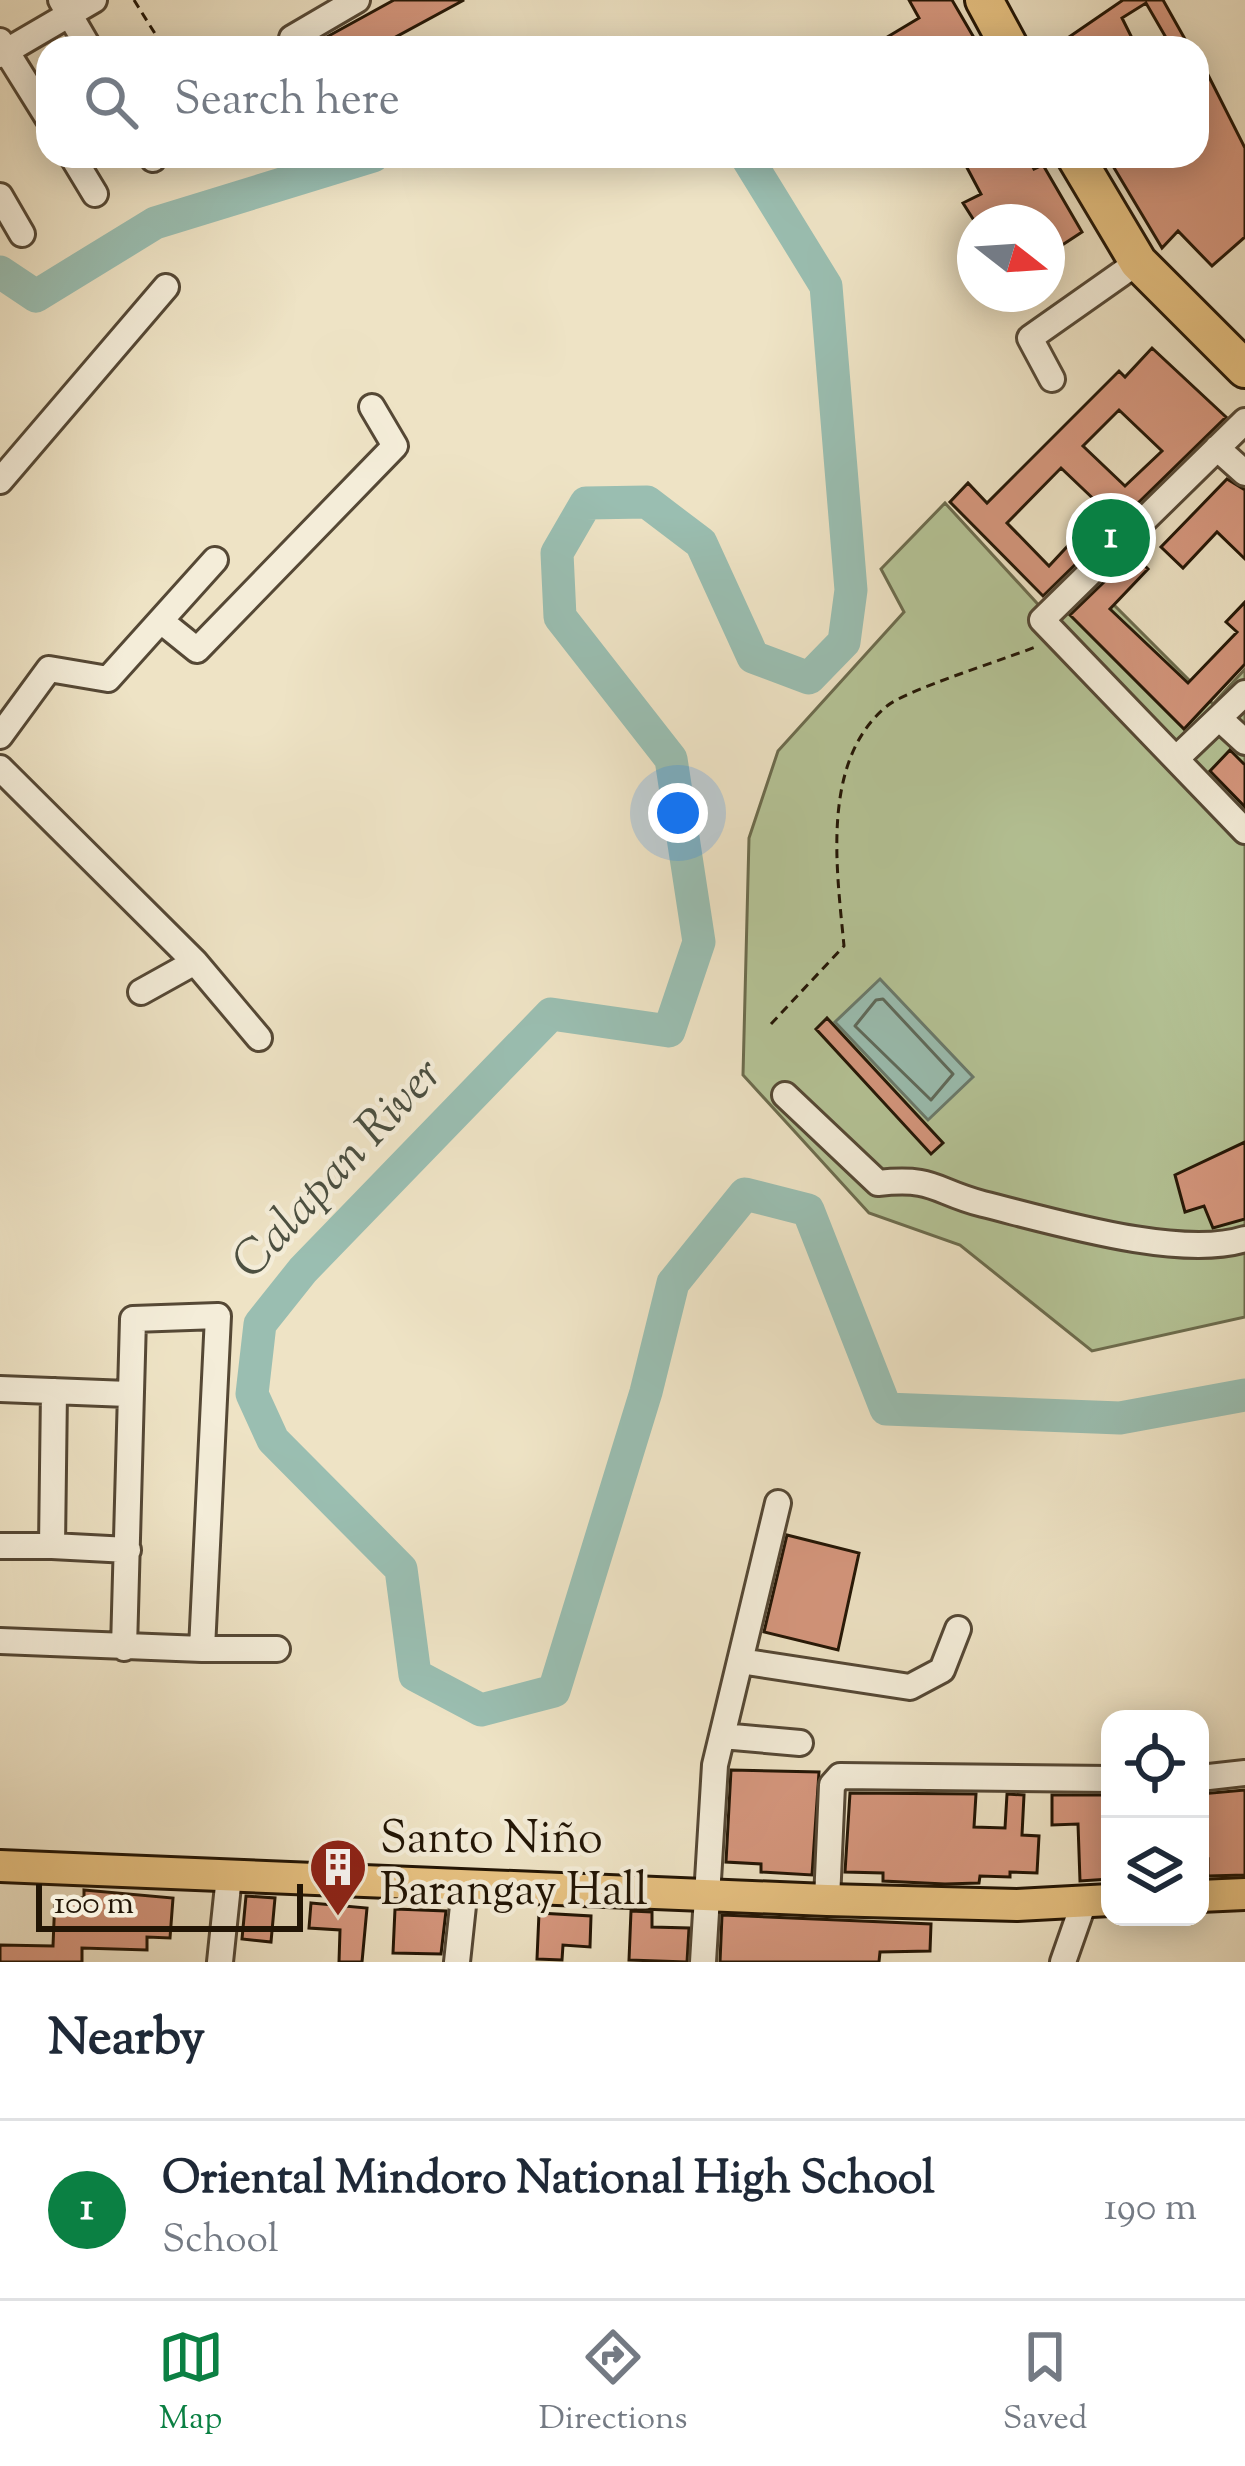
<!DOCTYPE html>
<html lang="en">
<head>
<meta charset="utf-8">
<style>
  :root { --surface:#fff; --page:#f6f6f7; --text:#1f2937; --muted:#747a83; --line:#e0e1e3; --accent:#0b8043 }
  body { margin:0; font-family:"Sorts Mill Goudy",serif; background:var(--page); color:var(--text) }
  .controls { position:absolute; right:36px; bottom:36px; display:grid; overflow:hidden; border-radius:24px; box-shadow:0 6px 30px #0003 }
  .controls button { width:108px; height:108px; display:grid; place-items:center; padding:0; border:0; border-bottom:3px solid var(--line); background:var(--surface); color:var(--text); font:60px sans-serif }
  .compass { position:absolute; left:957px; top:204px; width:108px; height:108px; border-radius:50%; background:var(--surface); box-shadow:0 6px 30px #0003; rotate:107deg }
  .scale { position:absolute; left:36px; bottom:30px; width:267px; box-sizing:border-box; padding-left:12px; border:6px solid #221505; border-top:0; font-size:33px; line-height:42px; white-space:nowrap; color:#221505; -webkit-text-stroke:9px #f4edd9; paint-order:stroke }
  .you { position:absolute; left:678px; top:813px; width:42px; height:42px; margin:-30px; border:9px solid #fff; border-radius:50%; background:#1a73e8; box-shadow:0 0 0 18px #1a73e833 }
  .badge { display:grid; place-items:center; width:78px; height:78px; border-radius:50%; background:var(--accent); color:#fff; font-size:39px; font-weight:700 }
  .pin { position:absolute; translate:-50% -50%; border:6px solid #fff; box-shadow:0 3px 12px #0006 }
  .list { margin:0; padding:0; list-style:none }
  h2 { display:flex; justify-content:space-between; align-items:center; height:156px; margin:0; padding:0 48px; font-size:51px }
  h2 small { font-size:39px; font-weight:400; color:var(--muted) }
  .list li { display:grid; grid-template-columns:78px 1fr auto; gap:36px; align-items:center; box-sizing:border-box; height:180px; padding:0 48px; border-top:3px solid var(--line) }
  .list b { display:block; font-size:45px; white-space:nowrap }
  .list p { margin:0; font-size:39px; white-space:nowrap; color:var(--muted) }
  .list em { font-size:39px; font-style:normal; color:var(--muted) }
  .icon { flex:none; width:66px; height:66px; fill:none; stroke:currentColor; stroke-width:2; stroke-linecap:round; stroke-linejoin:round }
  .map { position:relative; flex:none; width:1245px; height:1962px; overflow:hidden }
  .search { position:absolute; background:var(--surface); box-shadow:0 6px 30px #0003; left:36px; right:36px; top:36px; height:132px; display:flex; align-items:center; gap:30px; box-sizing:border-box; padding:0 42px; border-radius:36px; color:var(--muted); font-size:45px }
  .sheet { height:336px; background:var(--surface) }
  nav { display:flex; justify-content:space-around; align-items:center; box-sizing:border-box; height:168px; border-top:3px solid var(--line); background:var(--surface); font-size:33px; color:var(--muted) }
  nav a { display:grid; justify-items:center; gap:6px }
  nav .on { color:var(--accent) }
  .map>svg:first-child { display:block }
</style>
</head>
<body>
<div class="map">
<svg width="1245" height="1962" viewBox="0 0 1245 1962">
  <rect width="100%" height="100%" fill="#eee3c5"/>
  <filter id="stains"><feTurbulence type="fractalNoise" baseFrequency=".00167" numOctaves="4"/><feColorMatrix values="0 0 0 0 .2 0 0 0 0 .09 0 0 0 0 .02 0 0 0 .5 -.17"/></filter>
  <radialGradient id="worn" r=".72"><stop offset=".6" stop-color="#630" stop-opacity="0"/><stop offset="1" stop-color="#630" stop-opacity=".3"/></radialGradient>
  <path fill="#b5c497" stroke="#6c6c4e" stroke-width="3" d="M945,503L1046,613L1083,574L1213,704L1245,669V1317L1092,1351L960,1245L869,1213L743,1075L749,838L778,751L904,612L881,569Z"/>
  <path fill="#9abeb1" stroke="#6a7a6c" stroke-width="3" d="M880,979L973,1077L928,1120L835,1022Z"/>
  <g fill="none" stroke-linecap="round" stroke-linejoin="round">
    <path stroke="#5e6a5b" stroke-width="3" d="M883,999L953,1074L931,1100L855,1026L876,1000Z"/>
    <path stroke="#9abeb1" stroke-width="33" d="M746,156L826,286L851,590L844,642L809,678L753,657L701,543L647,502L586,503L557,553L560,617L671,759L699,942L669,1031L551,1014L303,1270L260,1324L252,1394L273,1440L401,1569L415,1675L481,1710L554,1691L646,1392L673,1283L745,1194L808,1210L886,1409L1120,1418L1245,1395
      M0,272L36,296L155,223L373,156"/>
  </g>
  <path fill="#d6977e" stroke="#221505" stroke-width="3" fill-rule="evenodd" d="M394,0H464L383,44L385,48H328L323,39Z
    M909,0H952L980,48H869L919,18Z
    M1123,0H1163L1190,48H1172L1146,3L1122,18L1137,48H1053Z
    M1197,53L1245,148V237L1212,266L1178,231L1162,248L1107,156H1197Z
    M975,156H1027L1034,169L1043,165L1082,232L1047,255V222H975L963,203L981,194L964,162Z
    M1152,348L1226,417L1043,596L950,502L968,483L987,503L1119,371L1125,377ZM1119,410L1162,451L1125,486L1083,446ZM1061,468L1103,508L1049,566L1007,523Z
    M1227,479L1245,490V559L1217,532L1183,568L1161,547Z
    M1133,554L1148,569L1110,609L1188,683L1237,632L1226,622L1245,602V664L1184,729L1070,615Z
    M1230,750L1245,765V807L1210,771Z
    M827,1018L943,1143L931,1154L816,1029Z
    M1245,1142V1219L1213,1228L1204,1206L1185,1212L1175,1175Z
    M787,1535L859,1553L838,1650L764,1632Z
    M731,1770L819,1772L812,1875L761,1872V1864L726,1862Z
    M1245,1790V1875L1208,1876V1859L1200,1860V1794Z
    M850,1793L976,1794L974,1827L1005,1828L1007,1794L1024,1795L1022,1835L1039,1836L1037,1873L1010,1872V1877L980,1876L979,1883L945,1884L883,1881V1873L845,1872Z
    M1052,1795H1110V1879L1080,1881L1078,1824L1052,1825Z
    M84,1890L173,1898L170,1938L147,1937V1950L82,1948V1962H0V1945L53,1946L55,1897L84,1898Z
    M246,1896L275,1898L271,1942L242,1939Z
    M311,1903L367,1908L362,1962H339L340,1930L309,1928Z
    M395,1909L446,1911L441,1954L393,1953Z
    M631,1911L652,1912V1927L689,1928L687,1962L629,1960Z
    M539,1913L591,1916L590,1947L563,1945L562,1960L537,1959Z
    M722,1915L931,1924L930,1951L880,1952L879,1962H720Z"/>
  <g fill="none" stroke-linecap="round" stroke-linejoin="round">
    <g stroke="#554835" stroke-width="30">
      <path id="minor" d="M61,0L89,48
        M292,38L357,0
        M0,41L48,118
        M0,55L94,0
        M72,156L95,194
        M151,156L153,159
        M0,196L22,234
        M1052,379L1030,338L1138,262
        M1245,421L1042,620L1245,831
        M1217,448L1245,473
        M0,481L166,287
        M161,621L197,650L395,446L372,407
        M1221,720L1245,742
        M0,736L49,669L108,679L215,560
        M1176,759L1245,693
        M0,768L195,962L259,1038
        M141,992L195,962
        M785,1095L878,1183C936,1177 933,1191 983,1204C1052,1221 1180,1260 1245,1239
        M0,1389L128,1394
        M54,1391L52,1546L128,1550
        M0,1546H52
        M0,1641L202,1649L218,1316L133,1319L124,1648
        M202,1649H277
        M740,1661L910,1687L942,1670L958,1629
        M722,1736L800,1743
        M1200,1778L1245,1773
        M827,1900L832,1785L840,1776L1110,1779
        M220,1962L229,1876
        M457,1962L465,1887
        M703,1962L715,1765L778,1503
        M1063,1962L1084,1902"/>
    </g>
    <g stroke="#221505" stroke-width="36">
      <path id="major" d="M0,1866L827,1900L1017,1905L1110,1900
        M1200,1896L1245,1894"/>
    </g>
    <g stroke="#221505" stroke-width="42">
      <path id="highway" d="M984,0L1010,48
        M1075,156L1138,262L1245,369"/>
    </g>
    <path stroke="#221505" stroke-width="3" stroke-dasharray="9 6" stroke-linecap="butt" d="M134,0L164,48
      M771,1024L844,946C837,871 820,761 887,706C906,690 1006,659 1035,647"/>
    <use href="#minor" stroke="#f4edd9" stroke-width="24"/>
    <use href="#major" stroke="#e7c282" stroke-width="30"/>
    <use href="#highway" stroke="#e7c282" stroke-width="36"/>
  </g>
  <defs>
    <g id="building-pin" transform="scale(3)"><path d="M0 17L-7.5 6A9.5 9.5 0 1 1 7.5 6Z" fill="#8f2418" stroke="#f4edd9"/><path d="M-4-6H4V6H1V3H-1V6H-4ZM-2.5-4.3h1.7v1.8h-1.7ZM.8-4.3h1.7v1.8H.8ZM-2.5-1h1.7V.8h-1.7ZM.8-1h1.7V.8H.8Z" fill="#fff"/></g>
  </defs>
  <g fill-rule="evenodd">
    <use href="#building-pin" x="338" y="1867"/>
  </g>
  <g text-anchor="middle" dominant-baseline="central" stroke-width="9" stroke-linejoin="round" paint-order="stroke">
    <g font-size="45" fill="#221505" stroke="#f4edd9" text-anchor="start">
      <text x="380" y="1841">Santo Niño<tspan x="380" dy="52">Barangay Hall</tspan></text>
    </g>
    <g font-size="48" font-style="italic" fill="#4c5041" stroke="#f4edd9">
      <text transform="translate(339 1170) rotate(-47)">Calapan River</text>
    </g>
  </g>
  <rect width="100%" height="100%" filter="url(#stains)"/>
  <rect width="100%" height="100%" fill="url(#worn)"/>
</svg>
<div class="controls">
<button><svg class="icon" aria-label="locate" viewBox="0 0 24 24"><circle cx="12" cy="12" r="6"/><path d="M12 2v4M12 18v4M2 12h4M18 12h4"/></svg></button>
<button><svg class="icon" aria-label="layers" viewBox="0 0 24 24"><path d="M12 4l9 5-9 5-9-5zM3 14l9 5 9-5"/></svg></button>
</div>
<svg class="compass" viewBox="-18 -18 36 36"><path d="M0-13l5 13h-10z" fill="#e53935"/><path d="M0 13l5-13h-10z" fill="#747a83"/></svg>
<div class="scale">100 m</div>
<div class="you"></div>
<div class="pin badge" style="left:1111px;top:538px">1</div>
<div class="search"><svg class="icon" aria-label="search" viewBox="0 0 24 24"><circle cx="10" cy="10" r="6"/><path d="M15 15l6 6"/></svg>Search here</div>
</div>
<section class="sheet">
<h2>Nearby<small></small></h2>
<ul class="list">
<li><span class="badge">1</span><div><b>Oriental Mindoro National High School</b><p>School</p></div><em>190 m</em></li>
</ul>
</section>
<nav>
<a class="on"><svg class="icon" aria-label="map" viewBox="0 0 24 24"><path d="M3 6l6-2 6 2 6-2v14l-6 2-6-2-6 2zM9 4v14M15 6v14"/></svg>Map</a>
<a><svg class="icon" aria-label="directions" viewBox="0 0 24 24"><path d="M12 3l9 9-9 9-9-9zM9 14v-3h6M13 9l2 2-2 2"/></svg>Directions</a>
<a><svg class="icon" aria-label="saved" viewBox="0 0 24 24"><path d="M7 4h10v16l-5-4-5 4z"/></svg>Saved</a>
</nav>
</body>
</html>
